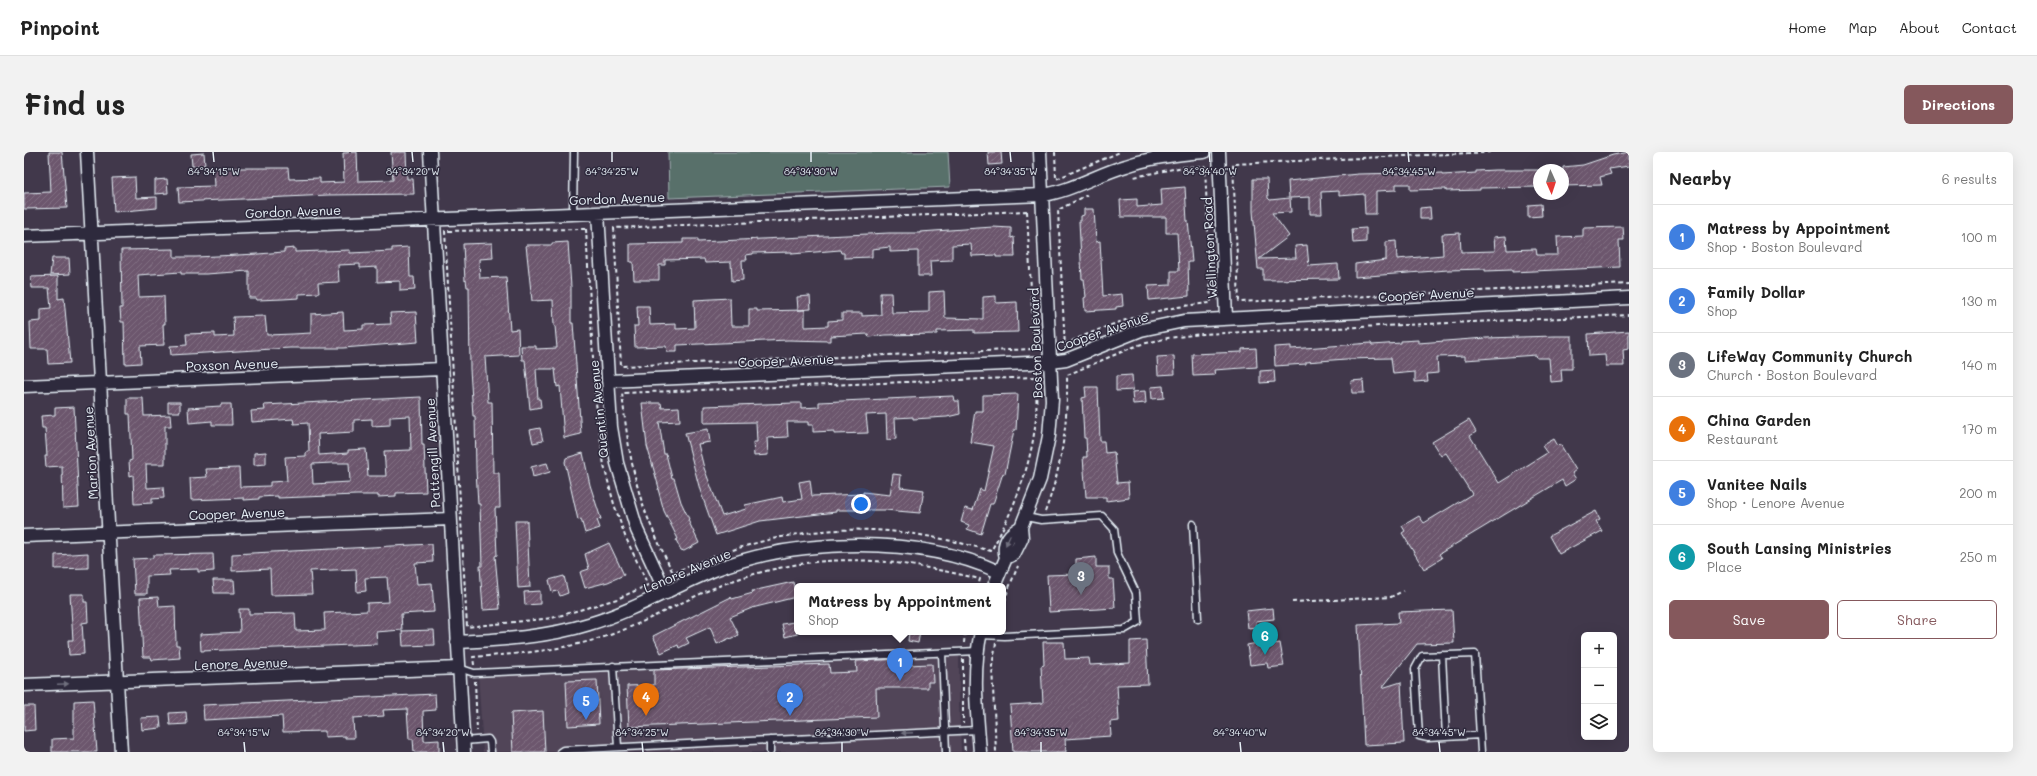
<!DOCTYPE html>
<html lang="en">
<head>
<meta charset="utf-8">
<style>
  :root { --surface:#fff; --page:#f2f2f2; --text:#222; --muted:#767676; --line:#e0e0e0; --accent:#85585c }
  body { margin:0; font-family:Mali,sans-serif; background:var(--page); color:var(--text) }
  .controls { position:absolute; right:12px; bottom:12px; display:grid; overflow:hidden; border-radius:6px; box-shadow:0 4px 16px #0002 }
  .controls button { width:36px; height:36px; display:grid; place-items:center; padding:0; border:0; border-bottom:1px solid var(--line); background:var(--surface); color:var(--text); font:20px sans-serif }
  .compass { position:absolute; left:1509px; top:12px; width:36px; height:36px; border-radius:50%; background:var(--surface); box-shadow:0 4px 16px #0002; rotate:177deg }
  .you { position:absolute; left:837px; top:352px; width:14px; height:14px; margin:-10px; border:3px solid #fff; border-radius:50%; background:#1a73e8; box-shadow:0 0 0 6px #1a73e833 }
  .badge { display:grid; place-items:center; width:26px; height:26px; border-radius:50%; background:var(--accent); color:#fff; font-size:13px; font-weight:700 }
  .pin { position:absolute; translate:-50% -33px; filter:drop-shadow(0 1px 2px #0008) }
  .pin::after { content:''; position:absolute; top:21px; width:14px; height:12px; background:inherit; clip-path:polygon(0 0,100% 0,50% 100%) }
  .popup { position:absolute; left:770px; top:431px; width:212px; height:52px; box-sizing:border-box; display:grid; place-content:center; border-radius:6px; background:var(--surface); filter:drop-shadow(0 1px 3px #0005); font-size:13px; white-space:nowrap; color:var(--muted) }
  .popup b { font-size:15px; color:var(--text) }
  .popup::after { content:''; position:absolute; left:50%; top:100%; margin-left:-8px; border:8px solid transparent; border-top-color:var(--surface) }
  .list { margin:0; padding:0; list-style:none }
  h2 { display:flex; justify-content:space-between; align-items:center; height:52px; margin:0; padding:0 16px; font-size:17px }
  h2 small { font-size:13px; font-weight:400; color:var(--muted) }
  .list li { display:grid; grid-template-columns:26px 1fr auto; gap:12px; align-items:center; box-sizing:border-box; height:64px; padding:0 16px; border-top:1px solid var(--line) }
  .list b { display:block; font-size:15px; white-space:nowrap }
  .list p { margin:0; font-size:13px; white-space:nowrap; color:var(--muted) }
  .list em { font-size:13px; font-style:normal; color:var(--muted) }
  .actions { display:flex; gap:8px; padding:12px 16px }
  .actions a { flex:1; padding:9px 0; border:1px solid var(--accent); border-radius:6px; text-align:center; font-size:14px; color:var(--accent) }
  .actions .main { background:var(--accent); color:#fff }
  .icon { flex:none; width:22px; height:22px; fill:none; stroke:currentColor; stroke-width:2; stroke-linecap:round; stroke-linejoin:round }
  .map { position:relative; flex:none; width:1605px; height:600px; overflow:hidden; border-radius:6px }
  header { display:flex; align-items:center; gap:24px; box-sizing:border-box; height:56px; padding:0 20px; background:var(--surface); border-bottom:1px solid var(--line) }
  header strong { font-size:19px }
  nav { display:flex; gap:22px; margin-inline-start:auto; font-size:14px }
  .intro { display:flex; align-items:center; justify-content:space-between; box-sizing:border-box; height:96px; padding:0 24px }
  h1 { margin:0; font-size:28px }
  .button { padding:10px 18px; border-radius:6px; background:var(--accent); color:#fff; font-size:14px; font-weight:700 }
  main { display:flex; gap:24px; padding:0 24px }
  aside { flex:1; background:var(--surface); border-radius:6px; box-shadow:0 4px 16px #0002 }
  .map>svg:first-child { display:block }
</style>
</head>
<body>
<header>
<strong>Pinpoint</strong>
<nav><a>Home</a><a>Map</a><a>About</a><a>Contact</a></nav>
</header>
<div class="intro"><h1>Find us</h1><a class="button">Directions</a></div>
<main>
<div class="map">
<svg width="1605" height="600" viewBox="0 0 1605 600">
  <defs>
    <pattern id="building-hatch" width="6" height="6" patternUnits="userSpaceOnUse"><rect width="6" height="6" fill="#6c576d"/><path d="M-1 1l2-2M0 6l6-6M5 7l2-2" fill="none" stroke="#817083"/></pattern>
  </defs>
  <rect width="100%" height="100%" fill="#41384b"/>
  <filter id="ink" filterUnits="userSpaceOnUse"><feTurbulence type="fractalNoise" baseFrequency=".025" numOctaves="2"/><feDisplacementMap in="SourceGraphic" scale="8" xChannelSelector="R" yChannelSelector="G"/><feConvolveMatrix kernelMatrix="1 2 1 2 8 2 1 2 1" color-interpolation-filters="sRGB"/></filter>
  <g filter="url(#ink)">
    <path fill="#514558" d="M935,500V553L937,600H459L454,519Z"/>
    <path fill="#596f6a" stroke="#a0b0b1" d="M644,0H924L926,35L645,46Z"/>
    <path fill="url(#building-hatch)" stroke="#e8f1f8" fill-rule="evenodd" d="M25,0H38L43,56L0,57V41L27,40Z
      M333,0L334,29L369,28L367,0H382L383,27H389L390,42L304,43L155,50L154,35L191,34L190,16H264L265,27L296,26V31L320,30L319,1Z
      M964,0H977L978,12L965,13Z
      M1605,0V14L1585,17L1587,22L1576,25L1578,33L1539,34V15L1559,13L1589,3Z
      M180,1L181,13L168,14L167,2Z
      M1471,18H1515V35L1456,36V38L1422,39V37L1386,38V32H1372V38L1352,39V62H1341L1340,42L1315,44V39L1297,40L1298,62H1286V45L1266,46L1267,60L1248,61L1265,84L1235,107L1272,106L1271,94L1283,93L1285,114L1314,112L1315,127L1239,128V117H1234L1229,59V27H1243L1244,46L1246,48L1265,46L1264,29L1334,22L1382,21V23L1418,21V23L1452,21V19Z
      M111,25L112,46L133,45V56L90,60L88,26Z
      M143,27L144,41L131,42V28Z
      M1161,35L1163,69H1164L1168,110H1164L1165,144L1125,148L1124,134L1147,133V119H1155L1153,81H1142V65H1097L1096,48L1113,47V55L1138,53L1137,37Z
      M1517,52L1518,64L1504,65V53Z
      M1406,55L1407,67H1396V56Z
      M1060,57H1070L1072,90L1076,89L1079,144L1098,142L1099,154L1092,155V157L1061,159L1060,146L1062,145L1060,127H1058L1055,69H1057V64L1060,63Z
      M969,75L987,76V86L990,85L991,105H972V103L948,104L947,92L928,93V108L906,109L907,124H894V99L866,100V95L848,97V105L820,106V101H817L816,98L768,102V100L729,101V102L722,103L723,108H718L719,128L708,129L707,110L681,111L680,107L641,108V113H635V128H610L609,110H606V92L659,91V87H674V90L865,81H896V80Z
      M1599,75L1600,88H1595L1596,115L1488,120V118L1461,119V117L1424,118L1331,125V112L1362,108V90L1372,89L1373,107L1419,103L1418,82L1436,81L1437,100L1471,99L1470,85L1482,84L1483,98L1512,97L1513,103H1534L1533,85L1559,84V76Z
      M1342,76V90L1329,91L1328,77Z
      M544,90L547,135V171H549L557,282L540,286L536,234L533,235L531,217H512L514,247H516L517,255L506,257L501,208H498L497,194H512V197L533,196L531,174H530L529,148L508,149L502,93H528V91Z
      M468,91L469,106L455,107L456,126L482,125L486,178L494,177L495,203L461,205L464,250H468L469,321H475L476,356H471L473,403L471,404L476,457L459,458L456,414H458L456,352H454L452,318L451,264H449L446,217L445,135H443L442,128L441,129L439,92Z
      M385,95L386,125H390L391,138L376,139V129L353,130V115L336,116V112L314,113L315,130L294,131L295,141L275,142V146L259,147L233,148L232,146H225V119L182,122H157V120L114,123L115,145L140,144L141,172H139L140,193L116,194L117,211L101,212L100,170H97L96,156H98L97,98L150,97V105H172L234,102L260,100V97L271,96V100L326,98V101L368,99V96Z
      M28,106H45L46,122L26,123Z
      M34,124V147L40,146L46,211L24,212L23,197H7L6,170L17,169V157L27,156L25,136H8L7,125Z
      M920,139L921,166L959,167V145L972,144V151L993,150L994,180L950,181V178L913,179V182L861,183L845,185L844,182L806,184V189L764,188L653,193V200H643L642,194L611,195L610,174H614L613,154H625L626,173L652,172V177L671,176L670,148L706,146L707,174H725V157H733V159L781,158V175L804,174V169L818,168V161H838V164L857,163L856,141H867L868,161L905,160V140Z
      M786,144L787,157L774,158L773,145Z
      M319,160L320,178L339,177V173L367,172L366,161L392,160L394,190L319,196H266L147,203L146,194L163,193L162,182L191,181V185L210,184L209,165L241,164L243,183L269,182L287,181V162Z
      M1605,179V197L1599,198L1600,214H1582L1581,203L1565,204L1564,182Z
      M1531,184H1548V217H1537L1538,229L1527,230L1525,206H1513L1512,203L1441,208V204L1413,205L1414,221L1403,222L1404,229L1391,230V220L1369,222L1367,206L1322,207L1282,210V212L1251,214L1250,195L1267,194V197L1347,191L1348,193L1377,191V189L1394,188V191L1462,186Z
      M1232,196L1233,215L1190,218L1191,223L1169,224L1168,202L1218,200V197Z
      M1150,204L1151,222L1134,223L1133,205Z
      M1250,218L1251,230L1236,231V219Z
      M1108,223L1109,238L1092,239V224Z
      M1339,228L1340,241H1328L1327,229Z
      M1139,234L1140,246L1128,247L1127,235Z
      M1061,235H1074L1076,289H1080L1081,301L1090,300L1093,331L1104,330L1105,346L1082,349V345H1062L1059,305H1063L1062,286H1060L1058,246L1062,245Z
      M1121,239L1122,251L1109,252L1108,240Z
      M994,242L992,278H990L981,322L979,321L969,352H966L957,382L943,377L945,373L937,370L941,356L949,358L956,337L960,339L970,294L946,290L951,259H959V243Z
      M929,244L930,249H935L936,262L923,265L889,267V265L871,266L872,287L863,288L862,262L842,263L844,281L810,282V279L789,280V273H784V270H763L764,285L743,286L744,303L730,304L729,290H733L732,270L680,271V254L771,251H777V256L795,255V250Z
      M397,245L398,293H400L402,340L372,341V344L354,345V343H333L254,346V344L235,345V347L220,348V346L167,348L166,326L183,325L182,317L215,316L216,335L246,334V330L263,329L261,305L282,304V300H285L284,271L270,272L269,267L228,270L227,259L241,258L240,253ZM386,264L387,298L360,299L362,324H344L342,297L324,298V301L295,303L294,282L330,280V268L348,267V274L366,273V265ZM308,311H325L326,330L289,332L288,312Z
      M103,246H119L120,264L146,263L147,274H141V312H122L123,336L139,335L140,346L128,347V351L110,352L109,323L106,324L105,309L108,308L106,262H103Z
      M144,250H156V260H144Z
      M618,251H637L638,256L655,255L656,269L635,270L640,302H642L648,326H650L657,350L665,367L664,368L675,391L660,399L657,398L652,388L654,387L640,359L634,337L635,336L623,294Z
      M197,252H207L208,273H188V269L165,271L164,256L197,254Z
      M50,255L55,355L39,356L38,314L22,315L21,304H23L21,276H18L17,264L31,263V256Z
      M1445,268L1452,280L1446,284L1475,331L1523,301L1518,294L1530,287L1534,294L1536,292L1552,318L1548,321L1552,327L1541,334L1538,328L1415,402L1418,406L1400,417L1378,381L1381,379L1378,374L1395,364L1400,371L1448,342L1422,301L1417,304L1408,290Z
      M516,276L519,289L509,291L506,278Z
      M684,277L686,290L674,292L680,316L698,364L722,357L721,353L758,345L759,350L778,347L775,330L786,328L788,344L839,342V340L866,343L869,322L877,323L876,335L900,338L896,361L861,358H812V360L736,369L692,383L676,338L661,281Z
      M242,300V312L230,313V301Z
      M559,301L566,333L577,367L573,368L576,376L561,381L557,367L554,368L541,310L542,306Z
      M523,311L526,320L509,325L507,315Z
      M1572,359L1576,367L1572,369L1578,379L1535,402L1525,384Z
      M491,369H503L506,435L494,436Z
      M585,391L600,423L584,430L561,436L556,420L565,417L561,402Z
      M408,392L409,410L391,411L393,432L408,431L410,460L377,462L378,478L352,480L353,492L177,499L176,482L216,480L215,457H225V462L271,461L272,479L301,478L300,461L343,459V451L365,450L363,425L341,426L342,439L333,440L332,417L286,419L288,442L247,443L246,417L208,419V402Z
      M64,401V416L31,417V403Z
      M189,402L190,419L174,420V417L145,418L146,423L123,424V442H111L109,407L129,406V403Z
      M1072,405V415H1085V427H1089L1091,456L1025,460L1023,423L1052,422V407Z
      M540,424L544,441L536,444L534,439L528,440L525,428Z
      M189,428H210L211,441H190Z
      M769,430L772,445L728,456L706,465L715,483L707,487L706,486L693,492L686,475L662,486L665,491L655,496L654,493L637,501L629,484L707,445L708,447L729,441L728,439Z
      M516,439V452L501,453L500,440Z
      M46,442H60V450H63L64,470L58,471L60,502L45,503L44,488H49Z
      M134,445L135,455L151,454L152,493H155L156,506L128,508L127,505H119L116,446Z
      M1249,456L1250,467L1232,469L1233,475L1224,476L1222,459Z
      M1428,458L1430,491L1393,492L1358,536L1377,530L1380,591L1340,593L1334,473L1375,471L1374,460Z
      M770,470L773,482L761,485L758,472Z
      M410,478L411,493L379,494L378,479Z
      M885,480H896L894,491L884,489Z
      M1122,488L1124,532L1093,533L1095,569L1086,570L1087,584L1041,587L1042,600H989L986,553L1019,551L1017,514L1020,513L1019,490H1040L1041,507L1065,506L1066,513L1106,511V489Z
      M1233,491L1234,494L1256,491L1260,514L1244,516L1243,511L1226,513L1223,493Z
      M882,507V513L908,512L909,530H904V536H852L853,565L605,575L603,534L630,533V518L805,512L806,521L833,520L832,509Z
      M573,528L575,572L544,574L542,529Z
      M411,542L412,558L399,559L400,589L415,588V600H390L389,587H385L383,557L359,558L360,564L329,566L330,586H321V584L301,585V579L259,580L258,564L180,568L179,553Z
      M69,548L73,600H28V587L50,586V549Z
      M0,554H10L11,578L0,579Z
      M519,559L521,600H489L487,561Z
      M162,560L163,572L146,573L145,561Z
      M136,565L137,576L118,578L117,566Z"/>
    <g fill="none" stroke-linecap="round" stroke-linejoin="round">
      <g stroke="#e8f1f8" stroke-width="9">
        <path id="service" d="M549,62L550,0
          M1169,372L1174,467
          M956,483L981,484L1100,478L1114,470L1112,441L1093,401L1090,377L1078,364L1017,368L1002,365
          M918,501L922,600
          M1418,503L1422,585
          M589,514L594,595
          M435,516L450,521L954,499
          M1456,583L1404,586L1395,584L1391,517L1398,504L1451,502C1453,535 1455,567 1457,600
          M746,588V600
          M440,589L464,587L466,590L467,600
          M536,600L539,598L954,578"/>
      </g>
      <g stroke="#e8f1f8" stroke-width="15">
        <path id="minor" d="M63,0L97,600
          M406,0L440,600
          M1195,0L1202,166
          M574,61L587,275L593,311L613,378L642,441
          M0,84L1018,43C1045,40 1074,22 1102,14C1127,5 1154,2 1180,0
          M584,229L1027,210L1042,208L1117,178L1160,169L1605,146
          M0,234L418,217
          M0,384L426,367
          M982,406C978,392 984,382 997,375
          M970,434L982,406L990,402L998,386L997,375L1016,327L1025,284L1028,248L1016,0
          M433,490C477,488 524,485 565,472C610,459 650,434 693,417C774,386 896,383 975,420
          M0,533L435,516
          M956,600C953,560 948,519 957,480"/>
      </g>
      <path stroke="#e8f1f8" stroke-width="2" stroke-dasharray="4 3" stroke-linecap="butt" d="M1031,0L1032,27L1096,0
        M1467,0L1209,12L1215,150L1605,132
        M1003,59L1010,197L597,214L590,76Z
        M562,77L571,243L580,314L590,352L601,384L624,433L593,447L528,466L443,475L421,79Z
        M1041,192C1090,170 1133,155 1187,151L1181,14L1159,15L1110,25
        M1041,196L1034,58L1063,43
        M1012,225C1012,238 1013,252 1012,265C1008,313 990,357 967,399C848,365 762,371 649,421C638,398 627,376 619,353C607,317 602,279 598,241Z
        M1021,360C1038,315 1044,271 1043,223L1114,193L1144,186L1178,182L1605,163
        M1268,450L1367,445L1379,439
        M979,456L984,438L994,414
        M940,491L941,480
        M972,491L968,514L972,600
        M939,507V571
        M450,513L449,505C496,502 542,498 586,483C620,471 651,453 683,439C705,429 731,421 755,416C826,400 887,411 956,427L954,434
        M451,529L453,579
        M940,587L941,600"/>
      <use href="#service" stroke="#2f2a3d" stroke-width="6"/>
      <use href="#minor" stroke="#2f2a3d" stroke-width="12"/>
    </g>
    <defs><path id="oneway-solid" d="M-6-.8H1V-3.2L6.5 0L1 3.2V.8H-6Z"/></defs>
    <g fill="#70707e">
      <use href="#oneway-solid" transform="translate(984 388) rotate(114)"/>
      <use href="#oneway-solid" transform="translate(39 532) rotate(-2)"/>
      <use href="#oneway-solid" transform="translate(883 581) rotate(177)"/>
    </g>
  </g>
  <path fill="none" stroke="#e8f1f8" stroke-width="1.5" d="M189,0L190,10M388,0L389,10M588,0V10M787,0V10M986,0L987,10M1185,0L1186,10M1384,0L1385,10M220,590L221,600M419,590L420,600M618,590L619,600M818,590V600M1017,590V600M1216,590L1217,600M1415,590L1416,600"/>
  <g text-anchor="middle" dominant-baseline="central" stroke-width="3" stroke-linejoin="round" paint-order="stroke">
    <g font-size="13" fill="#e8f1f8" stroke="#2f2a3d">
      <text transform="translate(593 46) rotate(-2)">Gordon Avenue</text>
      <text transform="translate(269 59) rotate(-2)">Gordon Avenue</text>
      <text transform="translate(1185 96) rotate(-93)">Wellington Road</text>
      <text transform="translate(1402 142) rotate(-3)">Cooper Avenue</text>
      <text transform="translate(1078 179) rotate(-19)">Cooper Avenue</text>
      <text transform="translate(1011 191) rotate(-92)">Boston Boulevard</text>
      <text transform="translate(762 208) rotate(-2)">Cooper Avenue</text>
      <text transform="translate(208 212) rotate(-2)">Poxson Avenue</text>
      <text transform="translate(574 257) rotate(-96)">Quentin Avenue</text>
      <text transform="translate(66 301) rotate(-93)">Marion Avenue</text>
      <text transform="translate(408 301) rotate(-93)">Pattengill Avenue</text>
      <text transform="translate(213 361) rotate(-2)">Cooper Avenue</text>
      <text transform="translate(663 418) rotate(-23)">Lenore Avenue</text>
      <text transform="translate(217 511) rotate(-2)">Lenore Avenue</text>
    </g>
  </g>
  <g font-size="10" text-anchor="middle" fill="#e8f1f8" stroke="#2f2a3d" stroke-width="3" stroke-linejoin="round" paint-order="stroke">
    <text x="190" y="23">84°34'15"W</text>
    <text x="389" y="23">84°34'20"W</text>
    <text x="588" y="23">84°34'25"W</text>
    <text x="787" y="23">84°34'30"W</text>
    <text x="987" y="23">84°34'35"W</text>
    <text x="1186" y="23">84°34'40"W</text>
    <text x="1385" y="23">84°34'45"W</text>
    <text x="220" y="584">84°34'15"W</text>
    <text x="419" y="584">84°34'20"W</text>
    <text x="618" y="584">84°34'25"W</text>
    <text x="818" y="584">84°34'30"W</text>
    <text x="1017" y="584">84°34'35"W</text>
    <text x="1216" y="584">84°34'40"W</text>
    <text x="1415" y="584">84°34'45"W</text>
  </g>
</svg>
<div class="controls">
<button>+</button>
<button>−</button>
<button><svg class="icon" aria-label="layers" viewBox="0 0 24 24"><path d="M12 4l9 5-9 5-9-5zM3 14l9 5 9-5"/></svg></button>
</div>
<svg class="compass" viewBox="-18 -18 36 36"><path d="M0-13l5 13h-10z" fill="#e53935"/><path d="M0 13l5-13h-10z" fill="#767676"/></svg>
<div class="you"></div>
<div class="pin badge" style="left:876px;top:529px;background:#3f7fe0">1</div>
<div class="popup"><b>Matress by Appointment</b>Shop</div>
<div class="pin badge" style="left:766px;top:564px;background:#3f7fe0">2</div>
<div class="pin badge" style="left:1057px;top:443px;background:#6b7280">3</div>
<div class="pin badge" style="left:622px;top:564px;background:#e8710a">4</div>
<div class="pin badge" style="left:562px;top:568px;background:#3f7fe0">5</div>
<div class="pin badge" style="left:1241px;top:503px;background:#0f9aa8">6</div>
</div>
<aside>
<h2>Nearby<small>6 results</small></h2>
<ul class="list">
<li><span class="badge" style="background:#3f7fe0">1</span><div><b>Matress by Appointment</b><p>Shop · Boston Boulevard</p></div><em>100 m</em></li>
<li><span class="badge" style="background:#3f7fe0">2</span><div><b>Family Dollar</b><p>Shop</p></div><em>130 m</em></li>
<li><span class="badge" style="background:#6b7280">3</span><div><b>LifeWay Community Church</b><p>Church · Boston Boulevard</p></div><em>140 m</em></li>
<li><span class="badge" style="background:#e8710a">4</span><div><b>China Garden</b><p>Restaurant</p></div><em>170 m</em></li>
<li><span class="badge" style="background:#3f7fe0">5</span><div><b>Vanitee Nails</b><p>Shop · Lenore Avenue</p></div><em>200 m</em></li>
<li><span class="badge" style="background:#0f9aa8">6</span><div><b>South Lansing Ministries</b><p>Place</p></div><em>250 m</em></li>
</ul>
<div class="actions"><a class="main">Save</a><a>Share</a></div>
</aside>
</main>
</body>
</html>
